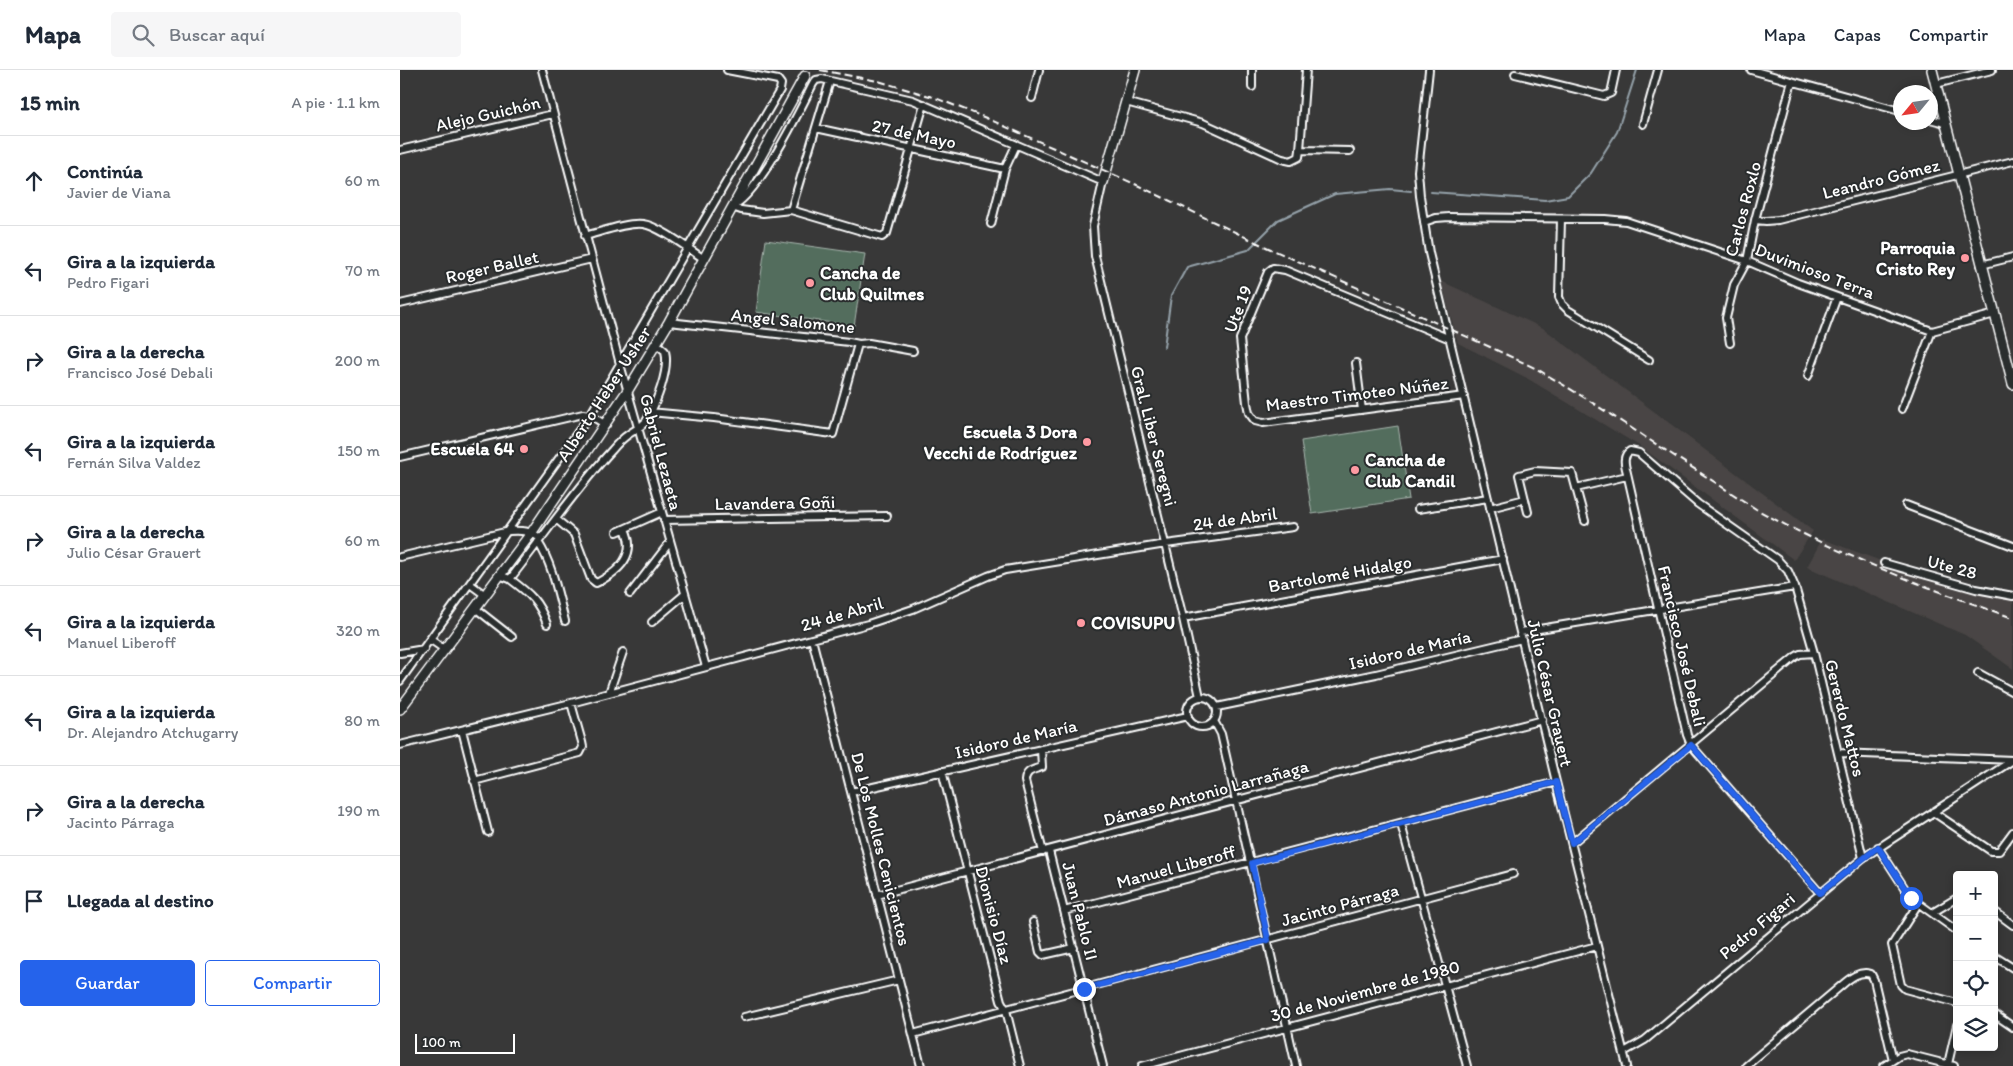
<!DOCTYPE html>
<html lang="es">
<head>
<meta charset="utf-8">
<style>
  :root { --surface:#fff; --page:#f6f6f7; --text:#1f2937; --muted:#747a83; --line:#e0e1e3; --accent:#2563eb }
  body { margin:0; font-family:Itim,sans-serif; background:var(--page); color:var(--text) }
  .controls { position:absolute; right:15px; bottom:15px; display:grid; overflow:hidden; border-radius:5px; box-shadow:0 2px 8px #0003 }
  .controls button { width:45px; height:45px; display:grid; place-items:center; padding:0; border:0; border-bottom:1px solid var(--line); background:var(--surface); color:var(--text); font:25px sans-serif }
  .compass { position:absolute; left:1493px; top:15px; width:45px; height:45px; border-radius:50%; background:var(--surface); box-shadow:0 2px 8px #0003; rotate:241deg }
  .scale { position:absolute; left:15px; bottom:12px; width:100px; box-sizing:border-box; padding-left:5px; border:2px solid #fff; border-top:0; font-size:14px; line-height:18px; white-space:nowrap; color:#fff; -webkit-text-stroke:4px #2a2d2e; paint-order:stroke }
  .stop { position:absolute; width:15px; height:15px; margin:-11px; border:4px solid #2563eb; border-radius:50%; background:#fff }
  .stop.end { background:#2563eb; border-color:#fff; box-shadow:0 1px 5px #0008 }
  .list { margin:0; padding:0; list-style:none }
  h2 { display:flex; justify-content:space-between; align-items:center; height:65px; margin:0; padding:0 20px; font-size:21px }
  h2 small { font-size:16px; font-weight:400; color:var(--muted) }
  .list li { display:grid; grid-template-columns:32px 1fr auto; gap:15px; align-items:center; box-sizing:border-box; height:90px; padding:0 20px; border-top:1px solid var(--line) }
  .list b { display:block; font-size:19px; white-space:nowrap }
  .list p { margin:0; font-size:16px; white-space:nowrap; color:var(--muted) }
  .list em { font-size:16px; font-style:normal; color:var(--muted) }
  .actions { display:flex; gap:10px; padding:15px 20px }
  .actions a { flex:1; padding:11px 0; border:1px solid var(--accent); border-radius:5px; text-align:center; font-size:18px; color:var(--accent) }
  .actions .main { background:var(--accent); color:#fff }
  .icon { flex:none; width:28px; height:28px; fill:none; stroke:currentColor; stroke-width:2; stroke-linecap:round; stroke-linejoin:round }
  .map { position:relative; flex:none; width:1613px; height:996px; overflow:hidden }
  header { display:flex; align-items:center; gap:30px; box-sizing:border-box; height:70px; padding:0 25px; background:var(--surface); border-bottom:1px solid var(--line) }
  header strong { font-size:24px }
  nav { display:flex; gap:28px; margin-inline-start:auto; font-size:18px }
  .search { width:350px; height:45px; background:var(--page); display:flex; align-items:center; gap:12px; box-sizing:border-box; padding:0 18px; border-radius:5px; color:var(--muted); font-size:19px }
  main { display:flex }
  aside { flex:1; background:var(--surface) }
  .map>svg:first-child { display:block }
</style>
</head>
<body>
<header>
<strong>Mapa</strong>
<div class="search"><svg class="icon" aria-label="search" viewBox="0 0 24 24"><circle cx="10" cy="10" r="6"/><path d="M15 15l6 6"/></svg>Buscar aquí</div>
<nav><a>Mapa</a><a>Capas</a><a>Compartir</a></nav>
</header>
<main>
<aside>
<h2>15 min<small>A pie · 1.1 km</small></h2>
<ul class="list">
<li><svg class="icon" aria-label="ahead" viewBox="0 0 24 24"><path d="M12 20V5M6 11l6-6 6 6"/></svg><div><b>Continúa</b><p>Javier de Viana</p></div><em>60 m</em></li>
<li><svg class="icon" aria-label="left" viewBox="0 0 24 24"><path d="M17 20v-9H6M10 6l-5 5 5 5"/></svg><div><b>Gira a la izquierda</b><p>Pedro Figari</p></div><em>70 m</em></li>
<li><svg class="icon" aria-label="right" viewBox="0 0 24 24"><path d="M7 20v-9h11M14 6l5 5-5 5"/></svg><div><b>Gira a la derecha</b><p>Francisco José Debali</p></div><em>200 m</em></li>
<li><svg class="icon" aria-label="left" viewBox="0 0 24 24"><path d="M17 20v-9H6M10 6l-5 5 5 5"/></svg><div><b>Gira a la izquierda</b><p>Fernán Silva Valdez</p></div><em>150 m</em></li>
<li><svg class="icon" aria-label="right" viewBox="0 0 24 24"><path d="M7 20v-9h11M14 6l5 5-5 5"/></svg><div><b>Gira a la derecha</b><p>Julio César Grauert</p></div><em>60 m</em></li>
<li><svg class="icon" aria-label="left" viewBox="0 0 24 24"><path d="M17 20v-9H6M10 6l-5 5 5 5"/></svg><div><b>Gira a la izquierda</b><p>Manuel Liberoff</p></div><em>320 m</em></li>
<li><svg class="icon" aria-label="left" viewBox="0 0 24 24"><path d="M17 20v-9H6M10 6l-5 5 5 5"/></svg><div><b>Gira a la izquierda</b><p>Dr. Alejandro Atchugarry</p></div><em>80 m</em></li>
<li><svg class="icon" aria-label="right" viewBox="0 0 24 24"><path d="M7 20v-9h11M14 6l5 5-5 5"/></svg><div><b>Gira a la derecha</b><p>Jacinto Párraga</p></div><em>190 m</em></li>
<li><svg class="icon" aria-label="arrive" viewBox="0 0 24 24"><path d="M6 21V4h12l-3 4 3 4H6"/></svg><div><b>Llegada al destino</b></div></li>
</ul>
<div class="actions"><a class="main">Guardar</a><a>Compartir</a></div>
</aside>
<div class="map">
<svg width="1613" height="996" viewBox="0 0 1613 996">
  <rect width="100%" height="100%" fill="#383838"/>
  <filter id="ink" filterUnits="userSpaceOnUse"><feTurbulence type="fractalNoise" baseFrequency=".02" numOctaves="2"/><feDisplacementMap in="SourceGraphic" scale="10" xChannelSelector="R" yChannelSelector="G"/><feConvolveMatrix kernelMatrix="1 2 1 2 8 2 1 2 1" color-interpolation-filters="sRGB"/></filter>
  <g filter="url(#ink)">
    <path fill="#494544" d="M1041,211L1143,258L1413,461L1394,490L1241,377L1125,307L1058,273Z
      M1422,469L1556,519L1613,529V599L1565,565L1407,497Z"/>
    <path fill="#526d5d" stroke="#a8b6ae" d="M366,170L465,184L454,256L356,242Z
      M998,356L1009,429L912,444L901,371Z"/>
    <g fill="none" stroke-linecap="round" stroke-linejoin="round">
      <path stroke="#95a2aa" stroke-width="2" d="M1031,122L1145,130L1168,126L1191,103L1217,62L1237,0
        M764,277L771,226L787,197L848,180L878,150L935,124L990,119L1011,121"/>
      <g stroke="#fff" stroke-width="10">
        <path id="street" d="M142,0L220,294L306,597
          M852,0V17
          M1029,0L1018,101L1020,126L1029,183L1156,712L1227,996
          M1351,0L1500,41
          M1115,4L1204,26L1211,23L1216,0
          M1536,14L1592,0
          M632,28L639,0
          M726,32L803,53L882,89L891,91L899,87L900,80L906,0
          M1530,49L1545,53
          M1243,54L1258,0
          M416,58L605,99
          M0,80L153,44
          M900,80L950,81
          M336,134C362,117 398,44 413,14L416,10L422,9L513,30L703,112L693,156L695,186L782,544L800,627
          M332,137L341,140L363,143L391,140L482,167L487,163L524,34
          M391,140L430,11
          M1161,149L1159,227L1162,234L1168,240L1249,290
          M1355,150L1366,151L1378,150L1613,91
          M1024,152L1036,148L1049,147L1205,149L1226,151L1347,191L1398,213L1532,261L1595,244
          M591,154L605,99L616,75
          M185,166C201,162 227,152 243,154C259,156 289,179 304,189
          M1581,195L1613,187
          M0,234L192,189
          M269,252L449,272L459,274L469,273L513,281
          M1050,269L885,200L873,198L868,202L840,269L847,333L849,343L855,351L863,353L1064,326
          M1330,273L1326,248L1334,215L1347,191L1355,150L1392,11
          M956,293L962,340
          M1408,306L1437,227
          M1502,339L1532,261
          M250,342L314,348L433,364L458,274
          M0,387L183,344L190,345L206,355
          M1176,418L1227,406
          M1506,435L1613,476
          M1090,438L1125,429
          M1018,439L1088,428
          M1128,442L1119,405L1135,401L1172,403L1185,451
          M156,449L174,464L191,509L196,513C201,511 205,508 210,505C227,493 234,478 225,459
          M264,450L487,446
          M217,462L262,442
          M138,472C153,495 158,525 165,551
          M0,487L109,461C122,460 130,461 140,468
          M1484,493L1576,519L1613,526
          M99,505L110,509C144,466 175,420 212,380C217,374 223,368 229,364C236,359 242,357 247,350C256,333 270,300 265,281L257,274
          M110,509C130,524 138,530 147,554
          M70,514L85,525
          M230,524L270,472
          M75,538L112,567
          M783,548L1103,489
          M252,552L285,524
          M1121,562L1395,517
          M412,569L521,996
          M31,570L44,579
          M0,583L24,579
          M1578,603L1613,622
          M0,611L190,345L380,20L381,14L378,10L327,0
          M209,623L223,582
          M787 642a15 15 0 1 1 30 0a15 15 0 1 1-30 0Z
          M817,637L976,604L1122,569
          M814,651L821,664L896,996
          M62,660L88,762
          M0,675L171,633L468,554L513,539L588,506L605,500L766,474L893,457
          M641,679L642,697C633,700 626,700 625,711L643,782
          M1439,683L1613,690
          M542,701L601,931L606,940L620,996
          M74,711L180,683L183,677L182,672L171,633
          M451,722L788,646
          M1533,742L1591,781H1599L1613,762
          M1001,754L1067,996
          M1172,773L1395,587L1400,584L1414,583
          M1478,777L1511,828L1557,861
          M649,781L703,996
          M1420,823L1291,675L1287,665L1227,403C1225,395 1222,386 1230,381L1239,383L1298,434L1378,490L1388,501L1395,517L1414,583L1463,788
          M477,825L1142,650
          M1518,834L1492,875L1501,915L1505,919L1557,933
          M664,841L1156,712
          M1594,841L1613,855
          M1532,843L1557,828
          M633,852L640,882L643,885L674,878
          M1594,886L1613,898
          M1594,944L1613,957
          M344,947L499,910
          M513,964L1113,804
          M1224,982L1245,970L1463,788L1613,690
          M1548,994L1557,955
          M742,996L1197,876
          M1346,996L1442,915C1450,908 1460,900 1471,904L1474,910L1493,990
          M1484,996L1499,986L1507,984L1554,996"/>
      </g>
      <g stroke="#fff" stroke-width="12">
        <path id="secondary" d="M1532,0L1613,314
          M703,112L735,0
          M0,639L132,462L228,320L269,252L405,6"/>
      </g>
      <use href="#street" stroke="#2a2d2e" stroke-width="6"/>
      <use href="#secondary" stroke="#2a2d2e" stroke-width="9"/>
      <path stroke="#fff" stroke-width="2" stroke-dasharray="8 4" stroke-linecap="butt" d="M420,0L478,11L533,27L586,48L737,115L864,176L1090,277L1137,299L1185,328L1356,439C1438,485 1525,517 1613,548"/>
    </g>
  </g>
  <g fill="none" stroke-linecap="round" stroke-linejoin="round" filter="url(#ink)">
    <path stroke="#2563eb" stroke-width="6" d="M684,919L868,870L852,793L1156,712L1172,773L1291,675L1420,823L1478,777L1511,828"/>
  </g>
  <g fill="#ff9aa2" stroke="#2a2d2e" stroke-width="2">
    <circle cx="1565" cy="188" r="5"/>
    <circle cx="410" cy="213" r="5"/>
    <circle cx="687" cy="372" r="5"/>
    <circle cx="124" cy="379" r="5"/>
    <circle cx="955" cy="400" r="5"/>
    <circle cx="681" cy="553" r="5"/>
  </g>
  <g text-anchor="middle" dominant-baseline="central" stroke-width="4" stroke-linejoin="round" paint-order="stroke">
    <g font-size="18" fill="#fff" stroke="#2a2d2e">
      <text transform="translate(88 44) rotate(-13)">Alejo Guichón</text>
      <text transform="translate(514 64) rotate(12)">27 de Mayo</text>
      <text transform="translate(1481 109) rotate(-14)">Leandro Gómez</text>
      <text transform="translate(1343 139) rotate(-75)">Carlos Roxlo</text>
      <text transform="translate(92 197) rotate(-13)">Roger Ballet</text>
      <text transform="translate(1415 201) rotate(21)">Duvimioso Terra</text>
      <text transform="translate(838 239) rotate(-69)">Ute 19</text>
      <text transform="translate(393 251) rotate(6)">Angel Salomone</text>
      <text transform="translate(204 324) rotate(-57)">Alberto Heber Usher</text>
      <text transform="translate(957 324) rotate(-7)">Maestro Timoteo Núñez</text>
      <text transform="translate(754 366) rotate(76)">Gral. Liber Seregni</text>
      <text transform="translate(261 382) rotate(75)">Gabriel Lezaeta</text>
      <text transform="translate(375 433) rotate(-1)">Lavandera Goñi</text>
      <text transform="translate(835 449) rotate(-8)">24 de Abril</text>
      <text transform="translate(1552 497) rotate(15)">Ute 28</text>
      <text transform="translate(940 504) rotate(-10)">Bartolomé Hidalgo</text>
      <text transform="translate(442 544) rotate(-16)">24 de Abril</text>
      <text transform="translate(1282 576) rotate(77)">Francisco José Debali</text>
      <text transform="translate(1010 580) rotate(-13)">Isidoro de María</text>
      <text transform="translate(1150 623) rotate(77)">Julio César Grauert</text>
      <text transform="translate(1445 648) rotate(76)">Gererdo Mattos</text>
      <text transform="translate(616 669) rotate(-13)">Isidoro de María</text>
      <text transform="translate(806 723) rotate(-15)">Dámaso Antonio Larrañaga</text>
      <text transform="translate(481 779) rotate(76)">De Los Molles Cenicientos</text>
      <text transform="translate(776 797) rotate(-15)">Manuel Liberoff</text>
      <text transform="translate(940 835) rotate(-15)">Jacinto Párraga</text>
      <text transform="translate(680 841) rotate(76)">Juan Pablo II</text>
      <text transform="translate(594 845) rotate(75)">Dionisio Díaz</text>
      <text transform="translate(1357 856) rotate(-40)">Pedro Figari</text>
      <text transform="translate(965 921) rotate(-15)">30 de Noviembre de 1980</text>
    </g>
    <g font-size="18" font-weight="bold" fill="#fff" stroke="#2a2d2e" text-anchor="end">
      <text x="1555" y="178">Parroquia<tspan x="1555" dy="21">Cristo Rey</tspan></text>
      <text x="420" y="203" text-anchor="start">Cancha de<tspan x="420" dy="21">Club Quilmes</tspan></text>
      <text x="677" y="362">Escuela 3 Dora<tspan x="677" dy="21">Vecchi de Rodríguez</tspan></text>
      <text x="114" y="379">Escuela 64</text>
      <text x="965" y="390" text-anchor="start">Cancha de<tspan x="965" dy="21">Club Candil</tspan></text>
      <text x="691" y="553" text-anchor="start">COVISUPU</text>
    </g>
  </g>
</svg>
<div class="controls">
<button>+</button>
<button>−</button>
<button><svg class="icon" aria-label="locate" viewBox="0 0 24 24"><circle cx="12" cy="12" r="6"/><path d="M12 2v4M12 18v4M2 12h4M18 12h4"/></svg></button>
<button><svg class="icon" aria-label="layers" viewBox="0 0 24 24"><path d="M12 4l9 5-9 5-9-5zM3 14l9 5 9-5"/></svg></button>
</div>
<svg class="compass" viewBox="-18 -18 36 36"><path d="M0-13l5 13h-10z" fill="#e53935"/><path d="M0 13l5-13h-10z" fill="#747a83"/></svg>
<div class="scale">100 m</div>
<div class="stop" style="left:1511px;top:828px"></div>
<div class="stop end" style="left:684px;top:919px"></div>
</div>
</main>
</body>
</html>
